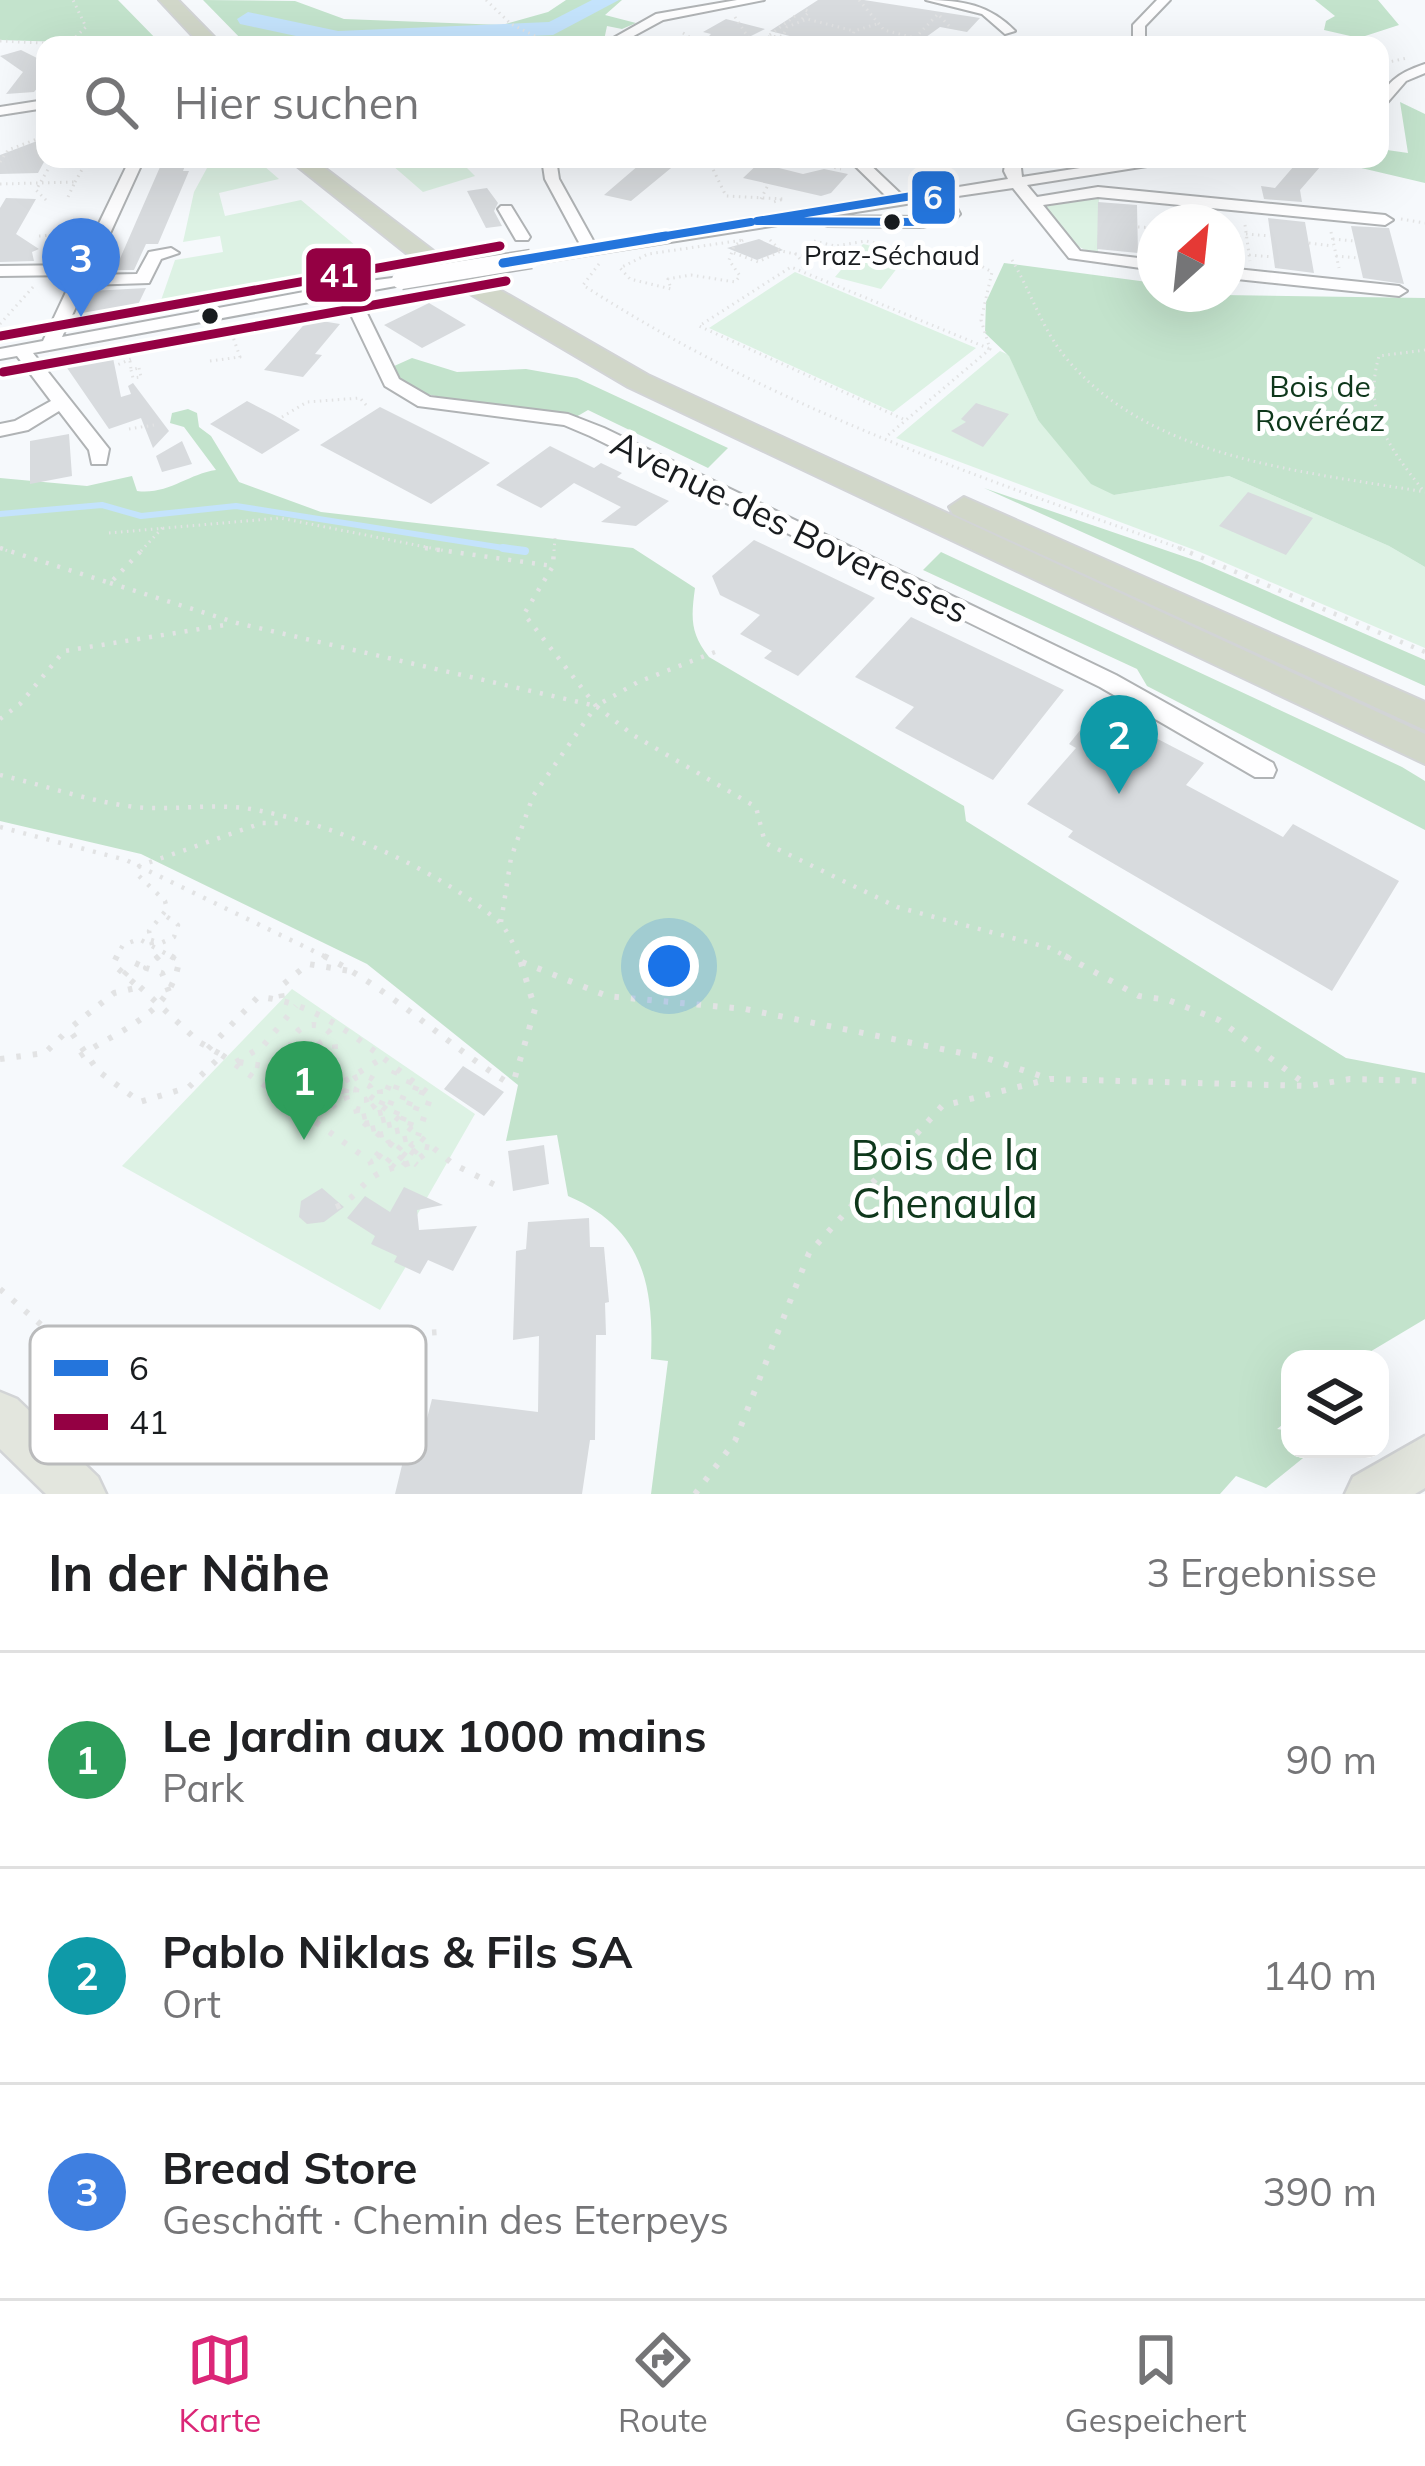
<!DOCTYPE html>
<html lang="de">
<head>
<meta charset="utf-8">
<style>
  :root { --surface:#fff; --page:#f2f2f2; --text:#202124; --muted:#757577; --line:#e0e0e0; --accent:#db2777 }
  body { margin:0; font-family:Mulish,sans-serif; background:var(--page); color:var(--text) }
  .controls { position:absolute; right:36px; bottom:36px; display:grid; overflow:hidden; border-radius:24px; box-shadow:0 12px 48px #0002 }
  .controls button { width:108px; height:108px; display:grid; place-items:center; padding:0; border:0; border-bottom:3px solid var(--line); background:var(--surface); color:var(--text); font:60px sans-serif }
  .compass { position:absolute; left:1137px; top:204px; width:108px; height:108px; border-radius:50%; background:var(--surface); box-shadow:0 12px 48px #0002; rotate:27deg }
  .you { position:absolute; left:669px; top:966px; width:42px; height:42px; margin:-30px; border:9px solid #fff; border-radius:50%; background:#1a73e8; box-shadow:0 0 0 18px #1a73e833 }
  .badge { display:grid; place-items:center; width:78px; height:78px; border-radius:50%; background:var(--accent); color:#fff; font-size:39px; font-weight:700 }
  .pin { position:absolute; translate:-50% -99px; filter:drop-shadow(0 3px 6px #0008) }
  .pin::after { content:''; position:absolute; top:63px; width:42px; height:36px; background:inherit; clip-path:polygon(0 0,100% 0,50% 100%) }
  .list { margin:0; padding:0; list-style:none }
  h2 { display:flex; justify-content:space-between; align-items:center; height:156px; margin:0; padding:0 48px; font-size:51px }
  h2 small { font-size:39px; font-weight:400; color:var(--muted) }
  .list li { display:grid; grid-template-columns:78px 1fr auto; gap:36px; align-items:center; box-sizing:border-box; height:216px; padding:0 48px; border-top:3px solid var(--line) }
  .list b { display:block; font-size:45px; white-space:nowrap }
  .list p { margin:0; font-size:39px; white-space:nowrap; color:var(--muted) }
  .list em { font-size:39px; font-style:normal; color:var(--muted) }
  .icon { flex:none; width:66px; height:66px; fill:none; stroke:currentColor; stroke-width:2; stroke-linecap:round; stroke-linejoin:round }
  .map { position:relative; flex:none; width:1425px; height:1494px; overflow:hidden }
  .search { position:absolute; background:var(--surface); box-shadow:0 12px 48px #0002; left:36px; right:36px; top:36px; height:132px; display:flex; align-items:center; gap:30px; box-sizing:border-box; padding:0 42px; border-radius:24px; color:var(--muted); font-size:45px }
  .sheet { height:804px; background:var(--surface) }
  nav { display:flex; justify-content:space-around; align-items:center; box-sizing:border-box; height:168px; border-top:3px solid var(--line); background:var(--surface); font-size:33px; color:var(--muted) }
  nav a { display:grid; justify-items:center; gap:6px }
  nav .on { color:var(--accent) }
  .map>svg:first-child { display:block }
</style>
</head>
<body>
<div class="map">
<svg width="1425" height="1494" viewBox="0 0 1425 1494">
  <rect width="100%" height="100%" fill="#f6f9fc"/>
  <path fill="#ddf2e4" d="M225,159H256L279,179L219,193L225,216L301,200L386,271L159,306L175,260L223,252L220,236L183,242L194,192L207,168L230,162Z
    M385,159H458L475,176L423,192Z
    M1099,194L1098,256L1073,244L1044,206Z
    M863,244L908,254L881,289L835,277Z
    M795,272L976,348L893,412L709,328Z
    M1000,351L1009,355L1038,420L1114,495L1229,476L1389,546L1425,567V648L1200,552L896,438Z
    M292,989L475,1114L397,1250L411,1258L380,1310L122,1166Z"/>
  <path fill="#c3e3cc" d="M0,0H118L162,45L0,40Z
    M203,0L295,1L344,19L502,25L548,12L566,0H622L605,15L636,23L622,29L607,26L603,45H247Z
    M1315,0H1378L1399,25L1359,38L1324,30L1326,21L1335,16Z
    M1400,102L1425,114V183L1323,159H1380V149L1408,153Z
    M1004,263L1155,283V294L1425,298V567L1389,546L1229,476L1114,495L1091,484L1038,420L1009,356L985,333L986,302Z
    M412,358L457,372L526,369L577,378L728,448L708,468L588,410L576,417C545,411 415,399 400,384C396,380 395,373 392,367Z
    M188,409L197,413L199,427L211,436L239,482L321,512L633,548L695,588C691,618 690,633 709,657L964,806L966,821L1346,1058L1425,1073V1319L1358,1359H1290V1419L1277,1429L1290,1431V1449L1313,1450L1266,1488L1236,1476L1220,1494H651L668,1361L651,1359C654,1285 643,1228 568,1196L557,1135L506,1141L518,1085L367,964L141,854L0,821V478L87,486L132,476L137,491C168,495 188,474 216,470L184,427L170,423L172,413Z
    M984,488L1200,562L1425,660V686Z
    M941,552L1402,767L1425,781V830L1147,686L1137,669L923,570Z"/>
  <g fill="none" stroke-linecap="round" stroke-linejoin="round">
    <path stroke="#c4e3fc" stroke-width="6" d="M0,514L102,505L141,516L236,506L523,551"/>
    <path stroke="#c4e3fc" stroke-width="8" d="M503,548L525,551"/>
    <path fill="#c4e3fc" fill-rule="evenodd" d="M592,0H619L553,35L338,45L240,24L237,19L248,12L338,31L549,22Z"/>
  </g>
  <path fill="#d8dbde" d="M818,0H864L980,18L967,32L940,27L915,45H825L770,31Z
    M726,19L765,29L733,45L706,39L711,34L703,32Z
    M21,50L45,62V79L34,92L6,94L23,72L0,56Z
    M45,138V160L38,173L0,174V155Z
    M646,159H682L631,201L604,195Z
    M763,159L767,165L803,174L824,169L848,174L831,193L821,196L743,178Z
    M1300,159H1327L1300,190L1302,202L1264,199L1261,186L1275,188Z
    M185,166L183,171H189L158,244H146L134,270H115L160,167Z
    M487,188L498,203L494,211L502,226L486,228L467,191Z
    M6,198L36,199L16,234L39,249L32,252L34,261L0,262V208Z
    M1098,202L1137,205L1138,253L1097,249Z
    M1268,218L1305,222L1314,273L1275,268Z
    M1351,226L1389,228L1404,284L1363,278Z
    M759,239L783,250L757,260L727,248Z
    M146,288L132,317L79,315L91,291Z
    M429,303L466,325L422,348L384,325Z
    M309,319L340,324L315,354L322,355L303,377L264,370Z
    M112,353L121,397L131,394L128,386L133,383L169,431L153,448L141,418L109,429L63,362Z
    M247,401L274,415L300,430L262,454L210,424Z
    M976,403L1009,414L983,447L951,431L966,422L961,419Z
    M380,407L446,440L490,463L431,504L320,445Z
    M69,434L72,476L30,484V441Z
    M182,441L192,464L162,472L156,456Z
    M550,446L594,468L601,463L622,473L617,477L669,501L636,526L601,522L621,507L574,483L541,508L496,485Z
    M1248,492L1313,518L1286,555L1219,526Z
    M754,540L875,598L798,676L764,658L772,651L740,634L760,615L720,595L712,576Z
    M911,617L1064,690L993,780L895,728L914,707L855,677Z
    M1098,708L1204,763L1186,785L1283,837L1293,824L1399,881L1332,991L1068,837L1073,831L1027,804L1076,748L1069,744Z
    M463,1066L504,1092L484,1116L444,1089Z
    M544,1145L549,1184L513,1191L508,1151Z
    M404,1187L443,1205L417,1210L419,1230L477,1226L453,1271L428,1260L420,1274L394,1262L397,1256L371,1244L375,1236L347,1218L365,1196L390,1212Z
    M322,1188L344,1207L324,1222L307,1224L299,1217L301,1201Z
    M589,1218L590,1247H604L609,1302L605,1303L606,1335H596L595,1440H590L582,1494H395L404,1457H417L432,1399L538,1412L539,1336L513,1340L516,1251L526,1249L528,1222Z"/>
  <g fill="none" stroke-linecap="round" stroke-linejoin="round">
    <g stroke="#b0b3b5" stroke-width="4">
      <path id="minor" d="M737,0H764L663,20L617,45H601L656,14Z
        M926,0C962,0 990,5 1015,31L1005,34L982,14Z
        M1157,0H1170L1145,26V45H1133V25Z
        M1425,64V73L1406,81L1380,111C1380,83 1401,72 1425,64Z
        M45,100V108L0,115V107Z
        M130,159H144L91,275L137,274L149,252L171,248L179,253L161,259L149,283L86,285L62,337L347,284L407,276V284L357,293L399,379L430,397L568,414L604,428L1116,675L1273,763L1276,770L1273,777H1255L1100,687L590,436L564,425L418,406L385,386L342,296L33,353L109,449L106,464H92L89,450L59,411L28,430L0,436V424L15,421L51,401L17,356L0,359V349L43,341L74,275L0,276V266L79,265Z
        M542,159H556L559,179L595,244L888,198L848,159H864L903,196L1008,179L1004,171L1006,159H1020L1022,177L1138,159H1173L1166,163L1027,185L1037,197L1098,187L1385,215L1393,220L1385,225L1098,197L1043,205L1080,251L1155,260V270L1069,258L1013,188L951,197L960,214L957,217L923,227L828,226L822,224V218L531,264L523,259L525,256L581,246L545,179ZM925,201L941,204L943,212L922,217L831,216Z
        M501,206H511L530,237L528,240H516L498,209Z
        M1227,268L1399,286L1407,291L1399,296L1227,278Z"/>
    </g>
    <g stroke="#d2d4d6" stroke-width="5">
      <path id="major" d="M0,1392L17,1399L98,1477L106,1494H46L0,1449Z
        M1425,1436V1488L1415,1494H1345L1353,1477Z"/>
    </g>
    <g stroke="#d2d4d6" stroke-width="4">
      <path id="highway" d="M159,0H178L222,45H201Z
        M288,159H313L439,255L648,375L1425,734V764L628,387L421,265Z
        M964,497L1425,702V730L953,514L949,507Z"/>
    </g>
    <path stroke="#e2e3e4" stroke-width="3" stroke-dasharray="1.5 4.5" stroke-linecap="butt" d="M486,0L511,24L553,45
      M859,0L884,30L915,38L921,45
      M795,16L767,37L783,36L787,27L807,19L854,31
      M735,17L748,37L777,45
      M802,19L809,12L804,9
      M683,33L691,38L685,45
      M915,38L938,14L952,29
      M0,41L82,45
      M67,45L86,27L73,0
      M669,45L676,41
      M742,45L755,40
      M851,45L854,31L877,24
      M1380,64L1407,58
      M708,159L726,196L784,199L770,203
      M775,159L811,162
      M0,162L8,150L45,136
      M811,162L841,169
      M75,182L88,159
      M0,184L75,182L67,199
      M761,199L769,183
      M46,200L36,190L54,159
      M1401,219L1425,223
      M1245,225L1250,261
      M1138,227L1155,228
      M1331,232L1339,268
      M1246,234L1270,236
      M39,236L67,234
      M1227,236L1245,238
      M1333,239L1354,241
      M743,240L734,246L729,260L740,276L735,282L691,275L668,279L671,289L630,279L620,268L648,254Z
      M770,240L781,251L841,264
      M814,241L835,246L866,241L922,255L963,256L992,272L981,320L990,349L886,437
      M1309,243L1333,246
      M734,253L758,262L781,251
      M795,253L805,265L800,271
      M1249,255L1273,257
      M1336,256L1358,258
      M1012,260C1031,292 1042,329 1066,358C1151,460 1303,471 1425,492
      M599,264L583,285C769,406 980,478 1188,551
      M0,324L34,286
      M117,348L131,359L117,365
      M130,361L131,370
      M210,361L240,357L233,337L223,331
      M139,368L141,377L133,378L131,370Z
      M282,417L307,402L360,398L367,406
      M903,419L699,326L791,267L990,349
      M129,429L154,425
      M1422,489C1388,446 1363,412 1379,356L1425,350
      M109,533L280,518L446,551
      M0,548L8,551
      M141,551L165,525
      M554,551L555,538"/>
    <path stroke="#e2e3e4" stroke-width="4.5" stroke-dasharray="3 9" stroke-linecap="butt" d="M0,548L110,583L144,548
      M425,548L553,566
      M1179,548L1425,652
      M110,583L237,623L596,706
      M715,652L638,682L596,706L633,735L756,807L765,843L897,907L1050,948L1071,959
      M0,719L20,704L64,651L231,624
      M0,775C44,785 91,802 135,807C175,811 215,802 256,810C336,825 435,868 497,920C508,929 514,947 521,959
      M0,827L126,860L330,959
      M501,922L511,858L533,796L596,706L524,614L553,566L554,548
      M151,940L161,943L174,937L178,925L166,916
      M152,945L149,931L167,909L165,901L139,876V866L262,823H285
      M115,959L123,945L139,939L176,959
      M155,959L159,956"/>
    <path stroke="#e2e3e4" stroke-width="6" stroke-dasharray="4.5 12" stroke-linecap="butt" d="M117,956L113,964L135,984
      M159,956L146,968L162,973L169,992
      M324,956C392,990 448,1046 513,1086
      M1065,956L1139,996L1168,1000L1219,1020L1308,1086
      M522,962L607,996L745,1009L986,1058L1047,1078
      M124,975L135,963L146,968
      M140,987L199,1042L222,1055L189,1087L140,1102L98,1071L69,1029L114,993Z
      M282,998L280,987L308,964L350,971
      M291 1047a22 22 0 1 1 44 0a22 22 0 1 1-44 0Z
      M306 1046a7 7 0 1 1 14 0a7 7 0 1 1-14 0Z
      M315,1047L337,1064L338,1073
      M208,1049L258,997C325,1002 379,1057 431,1095L418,1136
      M222,1055L370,1161L375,1174
      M80,1056C120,1029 171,1015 179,961L171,956
      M0,1059L45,1053L69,1029
      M236,1062L263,1046L296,1006
      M239,1062L287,1070L298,1066
      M300 1089a21 21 0 1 1 42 0a21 21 0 1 1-42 0Z
      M318,1072L325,1085L323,1092L335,1098
      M346 1093a17 17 0 1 1 34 0a17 17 0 1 1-34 0Z
      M515,1077L535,1009L519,956
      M345,1081L381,1059
      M356 1092a8 8 0 1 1 16 0a8 8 0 1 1-16 0Z
      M299,1086L323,1092L326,1108
      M370,1096L453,1164L503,1189
      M381,1105L395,1071
      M356,1109L358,1118L417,1165
      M362,1117L388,1111L401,1074
      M365,1124L395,1117L410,1080
      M371,1129L402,1122L417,1085
      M379,1135L409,1128L423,1090
      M378,1155L399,1171L418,1148
      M376,1156L388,1143L418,1136
      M387,1162L402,1145L422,1159
      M336,1207C354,1200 361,1184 376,1175C397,1163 413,1168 431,1148L413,1144L393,1166
      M0,1289L131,1403L210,1460L275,1453L384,1336L440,1332
      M695,1494L735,1441L809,1253L942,1106L1050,1079L1308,1086L1350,1079L1425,1081"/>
    <use href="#minor" fill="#fefeff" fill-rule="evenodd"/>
    <use href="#major" fill="#e3e6de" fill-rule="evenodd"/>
    <use href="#highway" fill="#d1d7c9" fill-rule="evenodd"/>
    <g stroke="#b0b3b5" stroke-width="21" stroke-linecap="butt">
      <path id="minor-bridge" d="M401,280L531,259"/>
    </g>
    <use href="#minor-bridge" stroke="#fefeff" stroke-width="18"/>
    <g stroke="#fff" stroke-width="12">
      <path id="bus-1-far1" d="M912,196L938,198L953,208L947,218L923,222L757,221Z
        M648,239L751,222
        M648,239L751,222"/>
    </g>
    <g stroke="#fff" stroke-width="16">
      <path id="bus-1" d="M503,263L666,236
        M503,263L666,236"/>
    </g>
    <g stroke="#fff" stroke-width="16">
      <path id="bus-2" d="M0,336L500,246
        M3,372L506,281"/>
    </g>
    <use href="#bus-1-far1" stroke="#2475dc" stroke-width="8"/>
    <use href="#bus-1" stroke="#2475dc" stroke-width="9"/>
    <use href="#bus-2" stroke="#940043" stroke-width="9"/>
  </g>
  <g fill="#191c1f" stroke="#fff" stroke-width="4.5">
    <circle cx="892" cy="222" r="10"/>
    <circle cx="210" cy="316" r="10"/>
  </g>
  <g text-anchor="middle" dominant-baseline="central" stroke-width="10" stroke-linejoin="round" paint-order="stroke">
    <g font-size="27" fill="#191c1f" stroke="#fff">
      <text x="892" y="255">Praz-Séchaud</text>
    </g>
    <g font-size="30" fill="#0e371b" stroke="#fff">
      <text x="1320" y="386">Bois de<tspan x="1320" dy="34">Rovéréaz</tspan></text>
    </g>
    <g font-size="36" fill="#191c1f" stroke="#fff">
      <text transform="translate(790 526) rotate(26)">Avenue des Boveresses</text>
    </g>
    <g font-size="42" fill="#0e371b" stroke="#fff">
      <text x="945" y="1154">Bois de la<tspan x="945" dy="48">Chenaula</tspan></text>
    </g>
  </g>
  <rect x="30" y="1326" width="396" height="138" rx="18" fill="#fff" stroke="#babbbc" stroke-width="3"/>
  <rect x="54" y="1360" width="54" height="16" fill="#2475dc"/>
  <rect x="54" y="1414" width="54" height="16" fill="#940043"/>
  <g font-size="33" fill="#191c1f">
    <text x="129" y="1380">6</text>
    <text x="129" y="1434">41</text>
  </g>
  <g stroke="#fff" stroke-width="4.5">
    <rect x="910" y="169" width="47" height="57" rx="12" fill="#2475dc"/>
    <rect x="304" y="246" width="69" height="58" rx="12" fill="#940043"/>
  </g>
  <g font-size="33" text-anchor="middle" font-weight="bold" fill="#fff">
    <text x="933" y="209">6</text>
    <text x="339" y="287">41</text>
  </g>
</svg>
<div class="controls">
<button><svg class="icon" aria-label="layers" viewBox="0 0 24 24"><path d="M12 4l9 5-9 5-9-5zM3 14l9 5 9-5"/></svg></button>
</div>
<svg class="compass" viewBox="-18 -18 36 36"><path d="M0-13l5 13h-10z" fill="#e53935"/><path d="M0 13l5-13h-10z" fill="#757577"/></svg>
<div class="you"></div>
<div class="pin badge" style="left:304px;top:1140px;background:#2e9e5b">1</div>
<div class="pin badge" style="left:1119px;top:794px;background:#0f9aa8">2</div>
<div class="pin badge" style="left:81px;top:317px;background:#3f7fe0">3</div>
<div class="search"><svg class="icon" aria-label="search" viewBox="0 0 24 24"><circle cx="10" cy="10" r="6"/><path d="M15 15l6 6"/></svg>Hier suchen</div>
</div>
<section class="sheet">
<h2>In der Nähe<small>3 Ergebnisse</small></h2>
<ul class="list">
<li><span class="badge" style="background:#2e9e5b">1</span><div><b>Le Jardin aux 1000 mains</b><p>Park</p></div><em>90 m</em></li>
<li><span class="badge" style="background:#0f9aa8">2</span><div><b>Pablo Niklas &amp; Fils SA</b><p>Ort</p></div><em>140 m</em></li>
<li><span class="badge" style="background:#3f7fe0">3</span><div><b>Bread Store</b><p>Geschäft · Chemin des Eterpeys</p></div><em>390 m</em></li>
</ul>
</section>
<nav>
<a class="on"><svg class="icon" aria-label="map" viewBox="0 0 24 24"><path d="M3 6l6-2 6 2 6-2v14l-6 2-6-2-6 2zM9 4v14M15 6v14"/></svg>Karte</a>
<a><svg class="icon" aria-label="directions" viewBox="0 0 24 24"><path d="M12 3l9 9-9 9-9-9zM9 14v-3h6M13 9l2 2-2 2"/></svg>Route</a>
<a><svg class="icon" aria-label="saved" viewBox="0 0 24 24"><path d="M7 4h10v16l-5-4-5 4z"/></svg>Gespeichert</a>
</nav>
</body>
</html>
